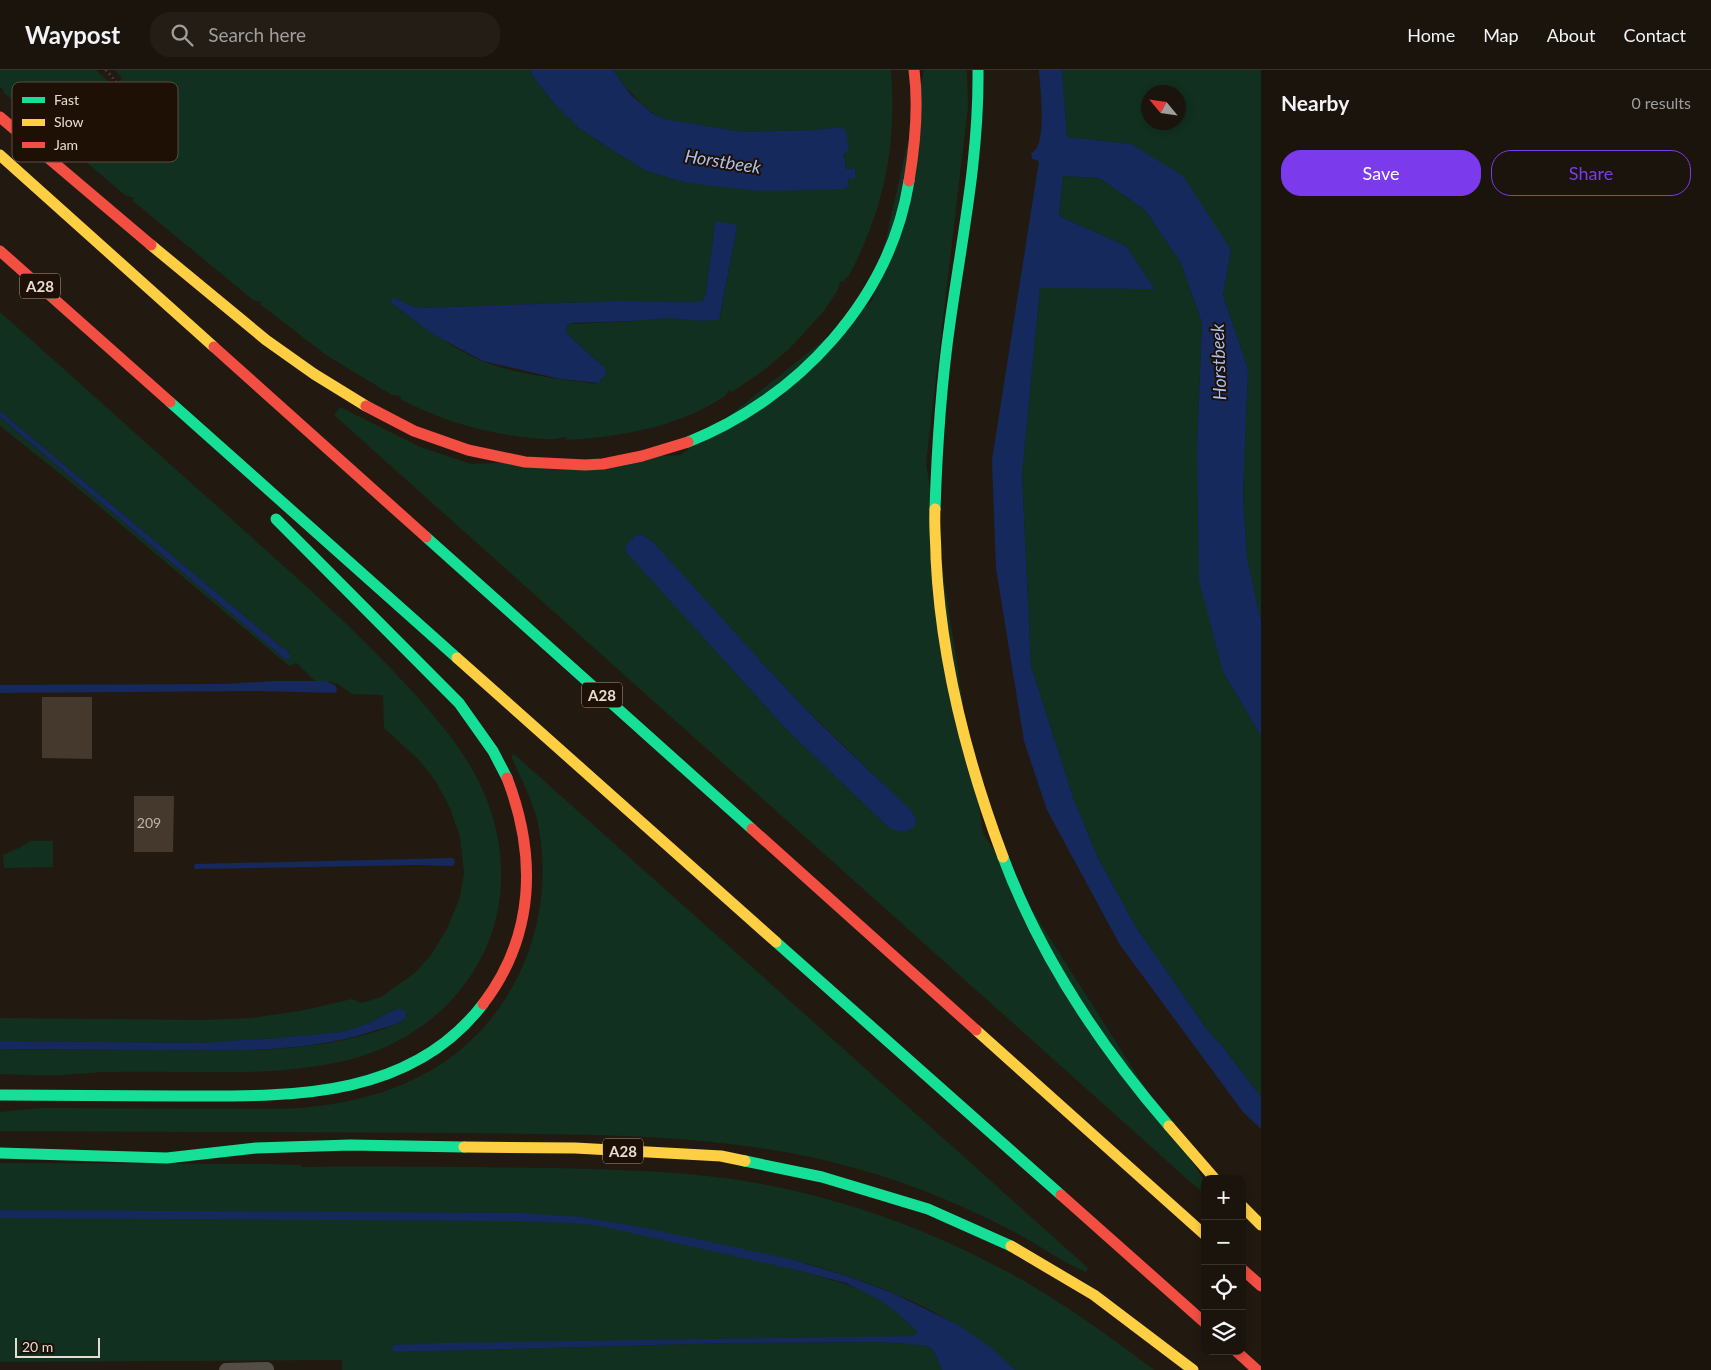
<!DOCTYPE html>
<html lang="en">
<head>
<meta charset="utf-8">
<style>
  :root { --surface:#1a140d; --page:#231d16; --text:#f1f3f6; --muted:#9f9e9d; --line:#38332e; --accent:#7c3aed }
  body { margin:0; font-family:Lato,sans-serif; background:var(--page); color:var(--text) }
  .controls { position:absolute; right:15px; bottom:15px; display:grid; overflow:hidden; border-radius:10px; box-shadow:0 2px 8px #0003 }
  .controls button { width:45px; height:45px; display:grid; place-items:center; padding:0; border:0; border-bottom:1px solid var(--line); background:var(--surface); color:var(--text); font:25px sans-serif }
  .compass { position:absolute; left:1141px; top:15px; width:45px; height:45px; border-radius:50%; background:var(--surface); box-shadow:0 2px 8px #0003; rotate:299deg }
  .scale { position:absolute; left:15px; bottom:12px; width:85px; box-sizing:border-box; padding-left:5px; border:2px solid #e6dcd3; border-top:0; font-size:14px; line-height:18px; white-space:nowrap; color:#e6dcd3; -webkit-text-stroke:4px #1e1004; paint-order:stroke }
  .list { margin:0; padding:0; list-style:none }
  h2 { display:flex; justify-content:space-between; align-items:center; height:65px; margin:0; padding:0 20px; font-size:21px }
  h2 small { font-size:16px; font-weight:400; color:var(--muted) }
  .actions { display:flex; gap:10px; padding:15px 20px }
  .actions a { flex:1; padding:11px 0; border:1px solid var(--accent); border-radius:20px; text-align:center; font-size:18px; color:var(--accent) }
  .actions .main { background:var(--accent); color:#fff }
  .icon { flex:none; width:28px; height:28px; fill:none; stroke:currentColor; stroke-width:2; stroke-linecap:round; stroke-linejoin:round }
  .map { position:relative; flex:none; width:1261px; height:1300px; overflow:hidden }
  header { display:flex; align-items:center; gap:30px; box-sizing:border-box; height:70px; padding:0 25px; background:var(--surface); border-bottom:1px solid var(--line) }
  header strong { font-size:24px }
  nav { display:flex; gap:28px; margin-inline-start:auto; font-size:18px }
  .search { width:350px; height:45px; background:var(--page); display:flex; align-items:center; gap:12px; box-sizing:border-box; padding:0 18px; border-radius:20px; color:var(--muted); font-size:19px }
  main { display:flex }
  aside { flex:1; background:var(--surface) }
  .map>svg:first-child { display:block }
</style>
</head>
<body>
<header>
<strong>Waypost</strong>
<div class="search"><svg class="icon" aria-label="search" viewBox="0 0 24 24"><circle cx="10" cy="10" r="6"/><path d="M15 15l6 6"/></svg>Search here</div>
<nav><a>Home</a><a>Map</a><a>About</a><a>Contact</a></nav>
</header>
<main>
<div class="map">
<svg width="1261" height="1300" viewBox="0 0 1261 1300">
  <rect width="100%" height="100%" fill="#221a11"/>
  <path fill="#113020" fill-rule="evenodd" d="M0,0H96L114,17L122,8L115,0H530L533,7L557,37L579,58L615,82L647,101L687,113L845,118L849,116L848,109L856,107L855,98L846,99L842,57L814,60L743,62L662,49C641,36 627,20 613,0H891C897,75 884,141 848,207H846L843,212L840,211L838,220L823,242L789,279L764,300L732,322L730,320C727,322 726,326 722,328C677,357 620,367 567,370L566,367C560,367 555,370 548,369C496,367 446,353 400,329L401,326L392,325L326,285L260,234L262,232L253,230L132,130L134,128L125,125L3,22L4,20L0,17ZM715,153L737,157L720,247L717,250L698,251L668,248L634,251L570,254L566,258L567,264L603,296L606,301L601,311L596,314C559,309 506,303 473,287C443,272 418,253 392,234L395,228L414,237L422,238L617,231L700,232L704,229L706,223Z
    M924,0H967L968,37L926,393L983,763L1205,1112V1125L334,345L340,337L420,377L471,394L681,385L872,231ZM637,464L643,465L653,472L748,578L799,632L913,743L889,758L787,660L628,483L625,476Z
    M1062,0H1261V551L1247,488L1243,426L1248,299L1223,225L1231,180L1131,74L1067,67ZM1148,22H1178V52H1148Z
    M1063,106L1099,108L1145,140L1181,193L1202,253L1197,378L1223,602L1261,666V1027L1223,977L1208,961L1136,857L1098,788L1074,730L1031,596L1022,405L1040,218H1154L1126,176L1059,146Z
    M0,242C86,319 172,396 258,473C309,519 361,565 408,617C437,648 467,683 484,723C507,776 508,839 480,890C453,940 407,974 352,989C274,1009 191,1000 111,1002C95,1002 78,1004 62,1005C42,1005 21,1005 0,1004V979C53,979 106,980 160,980C237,981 332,984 403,951L396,939L367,954L342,962L276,968L199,973L0,971V948L205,950L251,948L300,941L352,929L362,933L381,927L416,902L431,885L447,859L460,827L464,803L460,766L449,736L435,710L419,690L384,658L383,625L352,624L338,614L326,611H315L297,593L289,596L68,410L0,356V347L285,589L289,582L279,575L0,341Z
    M514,684L1088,1198L1086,1202C1065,1194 1039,1175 1018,1164C967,1137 913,1114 858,1099C729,1062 596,1065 464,1063C309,1062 155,1062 0,1061V1042L41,1038L275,1039C327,1038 382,1028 428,1002C516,953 559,847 537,749C531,727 520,707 511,686Z
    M30,771H53V797L4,798L3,785L21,777Z
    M0,1093L266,1094L301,1095V1097C386,1096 470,1097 555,1098C622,1100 691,1101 757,1113C856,1131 953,1168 1039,1220C1079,1244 1117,1272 1154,1300H1015C953,1240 872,1211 790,1189L788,1198C823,1208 859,1214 890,1236C899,1243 907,1252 916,1260L917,1263L916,1266L391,1279L394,1282L732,1273L884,1272L927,1276L933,1280L942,1300H342V1290L0,1292Z"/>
  <path fill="#16295c" d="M530,0H613L631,25L652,43L663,49L743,62L814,60L842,57L846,61L849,80L844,84L846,99L855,98L856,108L848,109L849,116L845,119L761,121L687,113L647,101L615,82L579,58L557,37L533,7Z
    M1039,0H1062L1067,67L1131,74L1183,106L1231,180L1223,225L1248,299L1243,426L1247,488L1261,551V666L1223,602L1199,510L1197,378L1202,253L1181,193L1145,140L1099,108L1063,106L1059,146L1126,176L1155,219L1040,218L1022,405L1031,596L1074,730L1098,788L1136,857L1208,961L1223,977L1261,1027V1059L1243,1042L1120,875L1047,740L1024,671L996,498L992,390L1039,91L1032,89L1031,83C1048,78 1040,16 1039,0Z
    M718,152L734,154L737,157L719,250L698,251L668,248L634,251L572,253L568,255L566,259L567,264L605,298L606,303L599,313L560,309L483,291L434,265L391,233L392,229L395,228L414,237L422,238L617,231L700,232L704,229L706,223L715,153Z
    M0,341L279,575L287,580L290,585V588L285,589L0,347Z
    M637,464L643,465L653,472C702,525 749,580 799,632C835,669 873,704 911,740L916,749L915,756C904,764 901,763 889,758L787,660L627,483L625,476Z
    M273,611H326L335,615L337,620L335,623L259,621L0,623V615L223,614Z
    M453,788L455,792L453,796L418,795L195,799L194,796L195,794Z
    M396,939H400L406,942C407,954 389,956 380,959C311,983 235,981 163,980C109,980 54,979 0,979V971L199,973L276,968L342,962L367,954Z
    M0,1140L522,1143L581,1147L641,1157L790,1189L847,1206L893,1223L960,1256L990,1277L1015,1300H942L933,1280L927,1276L884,1272L732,1273L394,1282L391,1279L394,1275L441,1273L914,1266L917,1263L916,1260L896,1242L880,1230L846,1213L788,1198L600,1156L573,1153L512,1151L0,1148Z"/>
  <path fill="#44392c" d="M42,627H92V689L42,688Z
    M134,726H174L173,782H134Z"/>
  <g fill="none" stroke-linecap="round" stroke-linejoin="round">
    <path stroke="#58524c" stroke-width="3" stroke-dasharray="1 4" stroke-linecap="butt" d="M106,0L117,13"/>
    <path stroke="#544d46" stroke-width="14" d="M226,1300L267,1299V1300"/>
    <path stroke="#16e098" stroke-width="11" d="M170,332L457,588
      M688,372C797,329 890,230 909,111
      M935,439C937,377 941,315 950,253C962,167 979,88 978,0
      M276,449L459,633L493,681L507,708
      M426,467L752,759
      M1003,787C1040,886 1100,976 1169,1056
      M776,872L1061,1125
      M0,1025C59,1025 118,1026 178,1026C287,1026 409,1031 483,934
      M0,1083L167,1088L256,1078L350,1075L464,1077
      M745,1091L822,1107L928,1139L1011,1176"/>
    <path stroke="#ffcf43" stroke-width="11" d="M0,85L214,277
      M151,175L266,270L314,304L366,336
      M935,439C934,456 936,472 936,488C941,592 967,691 1003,787
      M457,588L776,872
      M976,960L1205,1165
      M1169,1056L1215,1109
      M464,1077L575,1078L721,1086L745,1091
      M1242,1136L1261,1155
      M1011,1176L1094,1225L1193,1300"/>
    <path stroke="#f24e42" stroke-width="11" d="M0,47L151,175
      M909,111C915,75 919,37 914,0
      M0,181L170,332
      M214,277L426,467
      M366,336L414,361L468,380L525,392L585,395L603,394L642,386L688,372
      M752,759L976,960
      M483,934C535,866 537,786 507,708
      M1061,1125L1205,1253
      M1242,1199L1261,1216
      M1236,1281L1257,1300"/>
  </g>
  <g text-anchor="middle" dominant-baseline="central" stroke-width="4" stroke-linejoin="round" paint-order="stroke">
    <g font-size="14" fill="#beb3a9">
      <text x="149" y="752">209</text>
    </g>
    <g fill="#1e1004" stroke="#aa9f95" stroke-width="1">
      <rect x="20" y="203.5" width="40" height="25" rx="4"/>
      <rect x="582" y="612.5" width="40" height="25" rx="4"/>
      <rect x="603" y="1068.5" width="40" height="25" rx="4"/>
    </g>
    <g font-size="15" font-weight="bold" fill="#e6dcd3">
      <text x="40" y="216">A28</text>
      <text x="602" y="625">A28</text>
      <text x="623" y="1081">A28</text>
    </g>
    <g font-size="18" font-style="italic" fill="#a7c0f4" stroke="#1e1004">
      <text transform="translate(723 91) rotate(9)">Horstbeek</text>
      <text transform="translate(1218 292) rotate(-92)">Horstbeek</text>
    </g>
  </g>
  <rect x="12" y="12" width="166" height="80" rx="8" fill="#1e1004" stroke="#5a4d42" stroke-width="1"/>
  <rect x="22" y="27" width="23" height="6" fill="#16e098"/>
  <rect x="22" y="49" width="23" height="7" fill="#ffcf43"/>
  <rect x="22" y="72" width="23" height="6" fill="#f24e42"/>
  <g font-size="14" fill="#e6dcd3">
    <text x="54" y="35">Fast</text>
    <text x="54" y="57">Slow</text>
    <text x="54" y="80">Jam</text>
  </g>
</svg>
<div class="controls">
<button>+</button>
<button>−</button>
<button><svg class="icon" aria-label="locate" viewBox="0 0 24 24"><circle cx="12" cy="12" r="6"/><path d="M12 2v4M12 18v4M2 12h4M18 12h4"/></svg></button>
<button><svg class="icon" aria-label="layers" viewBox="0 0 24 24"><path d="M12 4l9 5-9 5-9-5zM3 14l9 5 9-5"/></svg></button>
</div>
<svg class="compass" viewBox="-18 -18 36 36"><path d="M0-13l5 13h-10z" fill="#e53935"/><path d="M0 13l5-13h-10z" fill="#9f9e9d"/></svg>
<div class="scale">20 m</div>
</div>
<aside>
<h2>Nearby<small>0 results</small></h2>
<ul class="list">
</ul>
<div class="actions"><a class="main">Save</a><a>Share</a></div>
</aside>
</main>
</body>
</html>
